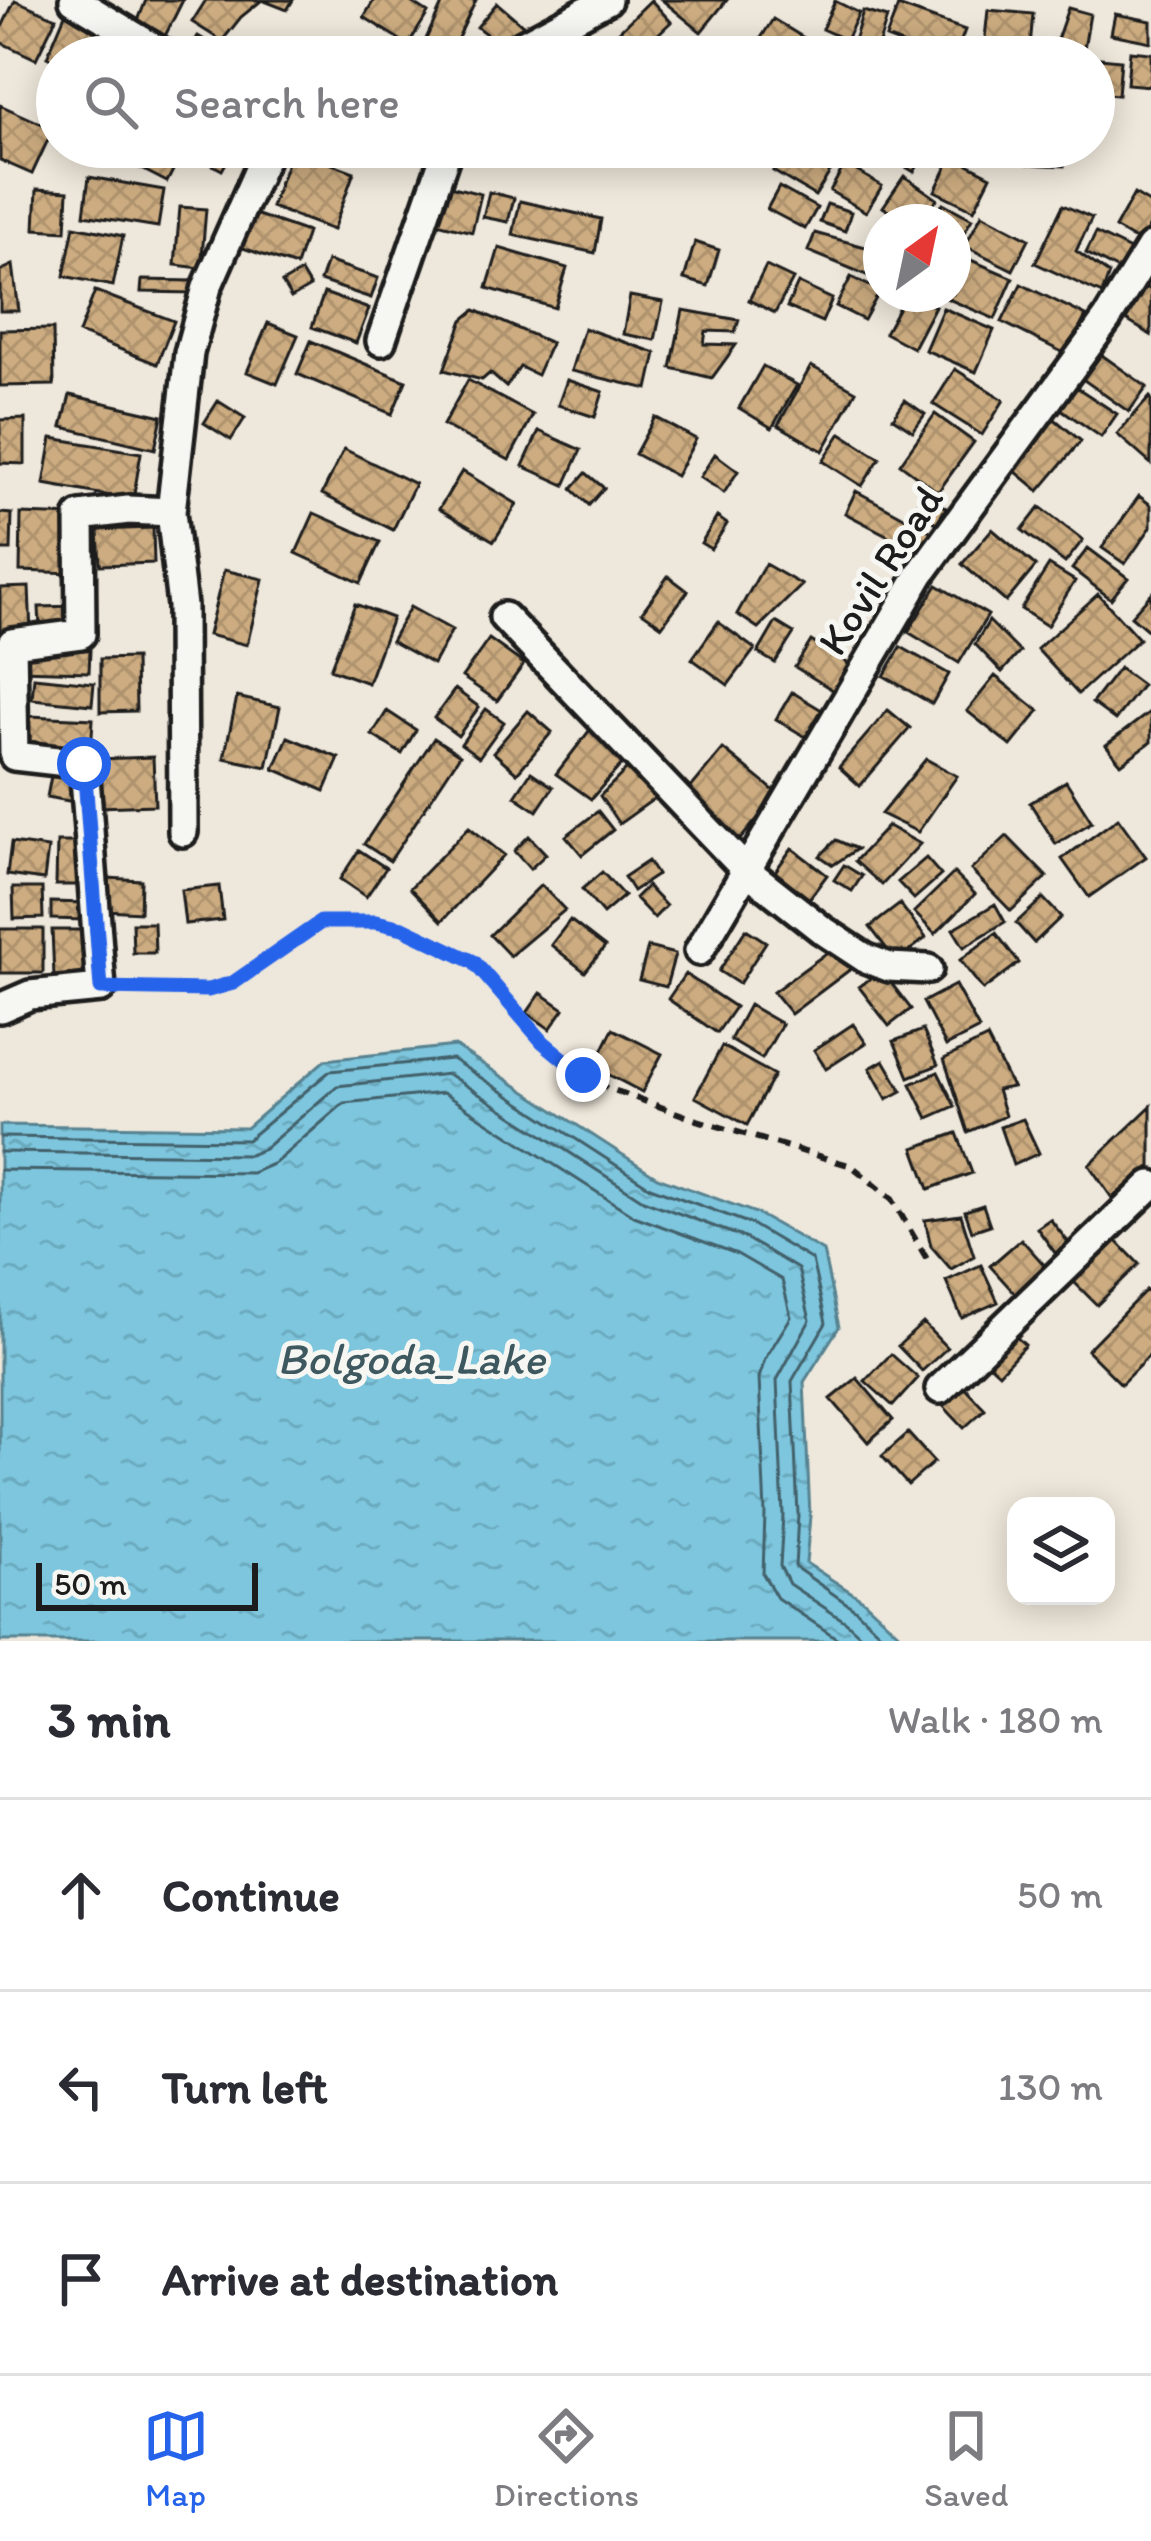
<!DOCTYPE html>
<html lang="en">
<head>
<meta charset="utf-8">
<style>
  :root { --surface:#fff; --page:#f2f2f3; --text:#2b2b33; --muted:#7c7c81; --line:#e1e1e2; --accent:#2563eb }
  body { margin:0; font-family:Itim,sans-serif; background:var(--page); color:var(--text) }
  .controls { position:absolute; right:36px; bottom:36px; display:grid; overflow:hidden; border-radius:24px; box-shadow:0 6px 30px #0003 }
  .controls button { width:108px; height:108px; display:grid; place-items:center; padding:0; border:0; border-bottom:3px solid var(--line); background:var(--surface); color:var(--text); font:60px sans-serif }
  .compass { position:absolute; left:863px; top:204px; width:108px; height:108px; border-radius:50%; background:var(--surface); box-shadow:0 6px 30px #0003; rotate:33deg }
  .scale { position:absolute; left:36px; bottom:30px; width:222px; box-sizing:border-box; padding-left:12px; border:6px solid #1c1c1c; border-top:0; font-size:33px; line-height:42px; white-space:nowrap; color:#1c1c1c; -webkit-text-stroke:9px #f6f6f2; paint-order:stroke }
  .stop { position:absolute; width:36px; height:36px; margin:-27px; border:9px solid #2563eb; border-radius:50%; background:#fff }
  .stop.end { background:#2563eb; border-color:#fff; box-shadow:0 3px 12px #0008 }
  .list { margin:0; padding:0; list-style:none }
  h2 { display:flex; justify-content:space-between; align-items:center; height:156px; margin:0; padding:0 48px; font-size:51px }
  h2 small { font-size:39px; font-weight:400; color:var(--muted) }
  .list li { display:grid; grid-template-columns:78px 1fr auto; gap:36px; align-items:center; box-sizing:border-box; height:192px; padding:0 48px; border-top:3px solid var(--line) }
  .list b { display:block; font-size:45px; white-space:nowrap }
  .list em { font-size:39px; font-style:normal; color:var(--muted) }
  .icon { flex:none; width:66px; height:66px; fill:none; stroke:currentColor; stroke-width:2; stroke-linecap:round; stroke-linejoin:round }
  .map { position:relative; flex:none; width:1151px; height:1641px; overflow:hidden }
  .search { position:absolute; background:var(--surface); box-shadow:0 6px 30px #0003; left:36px; right:36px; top:36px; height:132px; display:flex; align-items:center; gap:30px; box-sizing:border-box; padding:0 42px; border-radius:66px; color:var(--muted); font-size:45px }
  .sheet { height:732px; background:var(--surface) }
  nav { display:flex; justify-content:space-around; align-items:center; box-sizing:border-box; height:168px; border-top:3px solid var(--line); background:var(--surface); font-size:33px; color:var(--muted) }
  nav a { display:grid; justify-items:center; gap:6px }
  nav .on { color:var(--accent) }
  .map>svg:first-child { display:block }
</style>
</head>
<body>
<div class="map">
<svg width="1151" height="1641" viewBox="0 0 1151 1641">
  <defs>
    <pattern id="water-ripples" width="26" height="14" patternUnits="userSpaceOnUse" patternTransform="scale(3)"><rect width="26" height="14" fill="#7dc6de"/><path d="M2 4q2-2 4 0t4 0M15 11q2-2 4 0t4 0" fill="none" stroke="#6baabe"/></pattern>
    <pattern id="building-cross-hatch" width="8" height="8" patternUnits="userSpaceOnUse" patternTransform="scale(3)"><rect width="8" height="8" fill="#ccac80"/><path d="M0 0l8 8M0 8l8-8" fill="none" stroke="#af936e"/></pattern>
  </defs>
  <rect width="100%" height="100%" fill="#eee7db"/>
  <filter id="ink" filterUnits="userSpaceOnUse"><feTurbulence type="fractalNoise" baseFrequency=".00833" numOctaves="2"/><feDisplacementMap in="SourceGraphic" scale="24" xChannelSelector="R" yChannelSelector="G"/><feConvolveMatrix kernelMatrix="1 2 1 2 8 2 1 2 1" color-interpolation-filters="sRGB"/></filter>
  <g filter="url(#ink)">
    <path fill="url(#water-ripples)" stroke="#568290" stroke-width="3" d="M455,1046L657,1177L756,1213L823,1251L839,1327L804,1382L810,1516L806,1563L863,1600L907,1641H0V1125L246,1128L325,1060Z"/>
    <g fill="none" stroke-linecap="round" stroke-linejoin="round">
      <path stroke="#43606a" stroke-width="3" d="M0,1137L247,1140L330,1071L452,1059L650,1187L751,1224L812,1260L826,1323L792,1381L798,1515L795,1567L856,1610L889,1641
        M0,1152L249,1155L264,1149L337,1086L448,1074L643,1200L745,1238L798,1269L810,1320L777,1380L783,1515L780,1566L789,1584L846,1622L867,1641
        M0,1170L252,1173L275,1163L344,1103L443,1093L634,1216L737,1254L782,1280L791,1317L765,1359L759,1378L765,1514L763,1574L777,1598L841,1641"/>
    </g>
    <path fill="url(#building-cross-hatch)" stroke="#1c1c1c" stroke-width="3" d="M15,0L56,18L36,59L0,42V31Z
      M146,0H183L162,42L134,31Z
      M206,0H293L287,10L262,0L241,17L222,41L192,22Z
      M374,0H408L428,13L408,45L364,17Z
      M444,0H476L449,57H431L420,52Z
      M651,0L671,22L635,56L615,35Z
      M662,0H727L701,32Z
      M835,1L859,13L846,40L822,29Z
      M497,3L524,26L505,49L477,27Z
      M898,6L965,30L955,57H936L886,38Z
      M1068,8L1090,14L1083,54L1089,57H1051Z
      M988,10L1033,14L1029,57H983Z
      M863,11L887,18L875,57L851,51Z
      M66,12L111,31L100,57H57V62L47,57Z
      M1115,14L1151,21V42L1111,34Z
      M773,19L827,52L824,57H749Z
      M601,34L623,57H576Z
      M198,36L221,50L217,57L185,56Z
      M1130,51L1151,53V86L1127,84Z
      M1100,58L1121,60L1118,95L1097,93Z
      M0,105L53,129L32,174L0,160Z
      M99,147H185L167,182Z
      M201,147H235L222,170L196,156Z
      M787,147H807L835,164L815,196L773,171Z
      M897,147H914L925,154L914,172L891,158Z
      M1030,147H1065L1064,166L1029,164Z
      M292,149L354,172L333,230L271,207Z
      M952,156L991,176L974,210L935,191Z
      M845,164L882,186L866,212L830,191Z
      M904,176L937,199L922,222H906L883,207Z
      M89,177L164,190L158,227L84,215Z
      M442,184L481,194L472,232L433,222Z
      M779,187L817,208L805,229L767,209Z
      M37,189L68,191L66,231L35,229Z
      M489,192L514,198L508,222L483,217Z
      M1134,194L1151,204V223L1140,243L1115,228Z
      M520,201L601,219L595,253L513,235Z
      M943,203L972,219L956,246L953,244V222H932Z
      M827,204L851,212L845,231L820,222Z
      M1063,205L1092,218L1076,251L1109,274L1102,294L1035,263Z
      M180,207L206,209L201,268L175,265Z
      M252,213L307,232L296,266L240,247Z
      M982,214L1029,239L1013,270L965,246Z
      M74,226L123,236L113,286L64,276Z
      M881,227V281L808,251L815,233L869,248Z
      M1096,233L1132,251L1122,272L1086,253Z
      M695,242L719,250L708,286L684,279Z
      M499,248L567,268L555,308L487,288Z
      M959,255L1013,278L995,319L941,296L953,294V268Z
      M327,261L378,278L371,298L320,281Z
      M13,265L19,311H0V271Z
      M766,266L793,279L775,313L749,300Z
      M301,272L310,287L291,298L282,283Z
      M851,277L880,291L864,320L836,306Z
      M142,280L194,281V293L141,292Z
      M798,283L832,299L822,322L787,307Z
      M1021,284L1086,316L1066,354L1002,322Z
      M1146,287L1151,290V335L1126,320Z
      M95,291L174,321L157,364L79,333Z
      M324,293L369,309L356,343L312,327Z
      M906,294L935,306L913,348L885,333Z
      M630,296L663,302L655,340L623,334Z
      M943,308L994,330L976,372L925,350Z
      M475,310L551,343L537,375L520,367L506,387L490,373L482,380L444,370L463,320Z
      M683,310L739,320L735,332L706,331L704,344L736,345L712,378L671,368Z
      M268,323L298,335L277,384L247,372Z
      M584,328L656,353L648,389L571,371Z
      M53,329L54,385L0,386V330Z
      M311,341L406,381L392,414L297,374Z
      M1099,353L1147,387L1129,412L1081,378Z
      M763,366L797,385L772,428L739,408Z
      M811,366L856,391L823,451L778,425Z
      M955,369L1004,400L982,435L933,404Z
      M468,380L533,415L509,460L443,425Z
      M567,380L603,392L595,417L558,405Z
      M1076,387L1117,414L1101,437L1061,409Z
      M70,395L162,416L155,449L62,427Z
      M1150,397L1151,398V464L1117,434Z
      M905,400L925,414L913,431L893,418Z
      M218,401L245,418L231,440L204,423Z
      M935,414L974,442L938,492L900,464Z
      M1051,416L1081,441L1039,491L1009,466Z
      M655,417L696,439L676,476L635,454Z
      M25,419V464L0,463V420Z
      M539,431L581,450L565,485L523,466Z
      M841,433L880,458L862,486L823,461Z
      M52,438L141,453L133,500L44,484Z
      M344,449L415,484L393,530L322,494Z
      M715,454L738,471L724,493L700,477Z
      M462,471L517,504L494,541L439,509Z
      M586,473L604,488L589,505L572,489Z
      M856,491L932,532L921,553L845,513Z
      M924,494L946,508L936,523L914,508Z
      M1139,496L1151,505V527L1125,564L1102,548Z
      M1040,507L1083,540L1065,563L1022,530Z
      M0,513L12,514L11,550H0Z
      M314,513L380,542L361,583L296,553Z
      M21,514L75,516L73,573L20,571Z
      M717,517L727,524L711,549L701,543Z
      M153,528L154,563L100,565L98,530Z
      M992,529L1036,566L1006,602L962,564Z
      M1088,548L1128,578L1111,599L1072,569Z
      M765,564L802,585L758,628L737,614Z
      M1049,565L1075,581L1047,626L1021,609Z
      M224,570L263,579L247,645L208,635Z
      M668,576L688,591L662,626L642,612Z
      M937,585L988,615L959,663L908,632Z
      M29,587L31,633L0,635V588Z
      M1098,594L1139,639L1078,694L1037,649Z
      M1151,594V633L1131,616Z
      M355,604L392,618L368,683L330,669Z
      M76,606V628H40L39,607Z
      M410,607L452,630L433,664L391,641Z
      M989,621L1020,652L1002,672L975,644Z
      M718,622L755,649L728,685L692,659Z
      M776,622L794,633L775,663L758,653Z
      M489,639L524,664L497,701L462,677Z
      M811,641L852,666L836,692L795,667Z
      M901,647L949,674L932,704L884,676Z
      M19,648L90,650L89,672L18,670Z
      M135,658L136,711L100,712V659Z
      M1119,668L1142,685L1115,720L1092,703Z
      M995,676L1039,711L1011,746L967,711Z
      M34,677L94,683L92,705L32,699Z
      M455,689L479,707L458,736L434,718Z
      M792,692L825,712L809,739L776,719Z
      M237,697L280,707L267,767L224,758Z
      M486,709L504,722L479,757L461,744Z
      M888,710L910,728L860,786L839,767Z
      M387,711L416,730L402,754L372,735Z
      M528,711L552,732L517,773L493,752Z
      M1151,711V742L1121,764L1106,745Z
      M29,716L93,719L91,753L27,749Z
      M592,727L629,756L591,799L556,774Z
      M288,737L339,758L325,791L274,769Z
      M434,738L460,755L390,861L364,844Z
      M723,749L778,794L739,841L684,796Z
      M153,757L155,805L99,807L97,759Z
      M926,759L957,776L918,832L881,814Z
      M632,764L658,796L619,824L600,796Z
      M52,771L78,775L74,802L47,797Z
      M531,772L553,787L537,811L515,796Z
      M1066,781L1092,822L1056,844L1030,803Z
      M598,811L613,830L582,855L566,836Z
      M1118,818L1146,857L1089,897L1062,859Z
      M888,826L920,844L882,885L855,861Z
      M469,827L504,855L442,921L410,888Z
      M529,836L546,854L530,869L514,851Z
      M1007,836L1047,877L1011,911L971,870Z
      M836,840L857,849L833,865L820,856Z
      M57,842H87L86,885H56Z
      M11,843L48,848L44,880L7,875Z
      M792,848L827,875L806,903L771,877Z
      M359,850L386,868L366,897L340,879Z
      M926,858L941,875L914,899L898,882Z
      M648,861L657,875L633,891L624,877Z
      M844,865L862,876L852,891L834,880Z
      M602,872L624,896L603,914L582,889Z
      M954,873L975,894L935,934L914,912Z
      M107,878L141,880L140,912L106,910Z
      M541,885L565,910L510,956L490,935Z
      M219,886L223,920L185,924L181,890Z
      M647,886L666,906L654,918L635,898Z
      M13,888H42L43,918L14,919Z
      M1043,898L1061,917L1034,943L1016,923Z
      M51,902L84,903V920L51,919Z
      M900,904L926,938L896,961L870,927Z
      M995,904L1005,922L964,947L953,929Z
      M570,920L605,947L585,972L551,945Z
      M132,923H154L155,953H133Z
      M0,929H43V973H0Z
      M746,929L766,942L739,984L719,971Z
      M52,930H89L90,976L54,977Z
      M996,933L1019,963L983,990L960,960Z
      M836,946L860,962L791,1014L773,992Z
      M648,947L675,954L666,987L639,980Z
      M881,970L911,1009L889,1026L859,987Z
      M685,974L735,1007L717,1033L668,999Z
      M955,985L979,1029L946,1046L923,1002Z
      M541,993L564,1009L550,1029L527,1013Z
      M749,1005L782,1024L762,1059L730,1040Z
      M853,1024L866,1043L826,1069L814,1050Z
      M613,1029L662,1054L642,1092L594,1067Z
      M923,1030L938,1065L909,1077L894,1041Z
      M987,1038L1012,1087L997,1090L1005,1116L968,1132L944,1059Z
      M722,1046L774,1075L747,1125L695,1097Z
      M884,1060L902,1091L887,1099L870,1068Z
      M938,1072L955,1106L928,1118L911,1084Z
      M1151,1106V1166L1112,1198L1089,1165Z
      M1023,1119L1039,1153L1013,1165L1000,1127Z
      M957,1133L972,1173L929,1189L914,1148Z
      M983,1205L990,1225L972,1231L965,1211Z
      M961,1215L974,1256L951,1269L931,1246L925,1220Z
      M1050,1219L1069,1243L1055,1253L1037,1228Z
      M1109,1233L1139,1264L1097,1305L1067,1275Z
      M1021,1239L1048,1269L1017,1296L990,1266Z
      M981,1265L998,1302L962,1318L946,1281Z
      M1146,1290L1151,1295V1354L1121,1384L1087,1350Z
      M923,1323L947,1348L922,1371L898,1346Z
      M1011,1332L1025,1345L999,1373L985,1360Z
      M891,1354L918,1378L893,1406L865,1381Z
      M857,1378L893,1420L868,1442L831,1399Z
      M956,1378L985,1409L964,1428L935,1397Z
      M908,1433L934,1462L908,1485L882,1456Z"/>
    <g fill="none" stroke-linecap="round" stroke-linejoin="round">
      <g stroke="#1c1c1c" stroke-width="36">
        <path id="street" d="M74,0L169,57
          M500,57L607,0
          M381,341L448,147
          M504,617L746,870L821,929L865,958L889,967L928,969
          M183,832L182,606L171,512L189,353L207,287L269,147
          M699,951L921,573L1107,319L1151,247
          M0,1008L30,995L101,988L84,764L14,756L12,643L81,634L80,516L128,510L171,512
          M940,1389L1151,1185"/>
      </g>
      <path stroke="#1c1c1c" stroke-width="6" stroke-dasharray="12 9" stroke-linecap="butt" d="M129,989L208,990L233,983L321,922H376L403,928L474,962L543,1043L605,1087L697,1120L852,1166L892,1199L931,1266"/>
      <use href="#street" stroke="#f6f6f2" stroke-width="27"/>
    </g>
  </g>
  <g fill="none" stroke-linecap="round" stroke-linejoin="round" filter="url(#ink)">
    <path stroke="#2563eb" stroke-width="15" d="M84,764L101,988L208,990L233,983L321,922H376L403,928L474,962L543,1042L583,1075"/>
  </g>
  <g text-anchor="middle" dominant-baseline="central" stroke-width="10" stroke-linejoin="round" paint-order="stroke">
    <g font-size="42" fill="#1c1c1c" stroke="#f6f6f2">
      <text transform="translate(880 570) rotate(-57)">Kovil Road</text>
    </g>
    <g font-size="45" font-style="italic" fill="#3e5860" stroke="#f6f6f2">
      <text x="411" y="1358">Bolgoda_Lake</text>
    </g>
  </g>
</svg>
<div class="controls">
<button><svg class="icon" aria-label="layers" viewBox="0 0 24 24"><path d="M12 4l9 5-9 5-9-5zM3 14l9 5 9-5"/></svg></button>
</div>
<svg class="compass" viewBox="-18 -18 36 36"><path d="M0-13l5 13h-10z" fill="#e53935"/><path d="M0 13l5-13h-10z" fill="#7c7c81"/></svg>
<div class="scale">50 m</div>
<div class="stop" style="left:84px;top:764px"></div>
<div class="stop end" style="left:583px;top:1075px"></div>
<div class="search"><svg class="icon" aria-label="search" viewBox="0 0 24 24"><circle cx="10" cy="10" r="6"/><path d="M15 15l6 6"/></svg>Search here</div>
</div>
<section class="sheet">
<h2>3 min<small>Walk · 180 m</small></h2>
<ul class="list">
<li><svg class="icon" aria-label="ahead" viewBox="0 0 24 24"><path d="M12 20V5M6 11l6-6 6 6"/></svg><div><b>Continue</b></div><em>50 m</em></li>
<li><svg class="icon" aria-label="left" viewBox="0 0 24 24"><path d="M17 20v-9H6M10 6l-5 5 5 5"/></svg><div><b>Turn left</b></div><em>130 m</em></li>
<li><svg class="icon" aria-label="arrive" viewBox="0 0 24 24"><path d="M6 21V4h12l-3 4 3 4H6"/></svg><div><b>Arrive at destination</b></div></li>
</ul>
</section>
<nav>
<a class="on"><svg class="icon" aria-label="map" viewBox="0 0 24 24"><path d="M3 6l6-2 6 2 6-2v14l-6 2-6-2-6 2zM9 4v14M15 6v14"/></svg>Map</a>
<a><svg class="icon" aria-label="directions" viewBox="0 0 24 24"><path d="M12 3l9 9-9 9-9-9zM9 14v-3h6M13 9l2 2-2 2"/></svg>Directions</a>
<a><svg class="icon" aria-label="saved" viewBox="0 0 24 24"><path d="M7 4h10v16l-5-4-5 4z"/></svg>Saved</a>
</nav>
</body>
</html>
